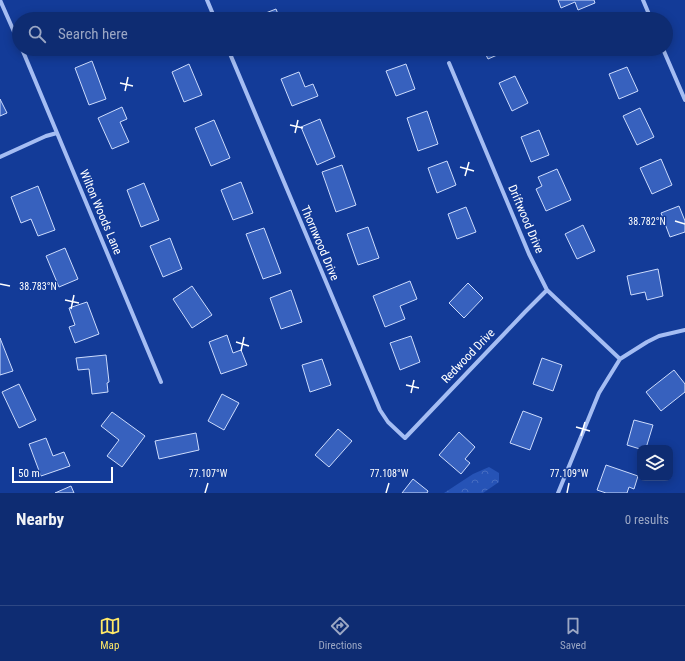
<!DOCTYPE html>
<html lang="en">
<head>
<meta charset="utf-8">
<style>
  :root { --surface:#0e2c72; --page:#1c387a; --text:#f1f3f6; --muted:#9ba7c4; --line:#2e4884; --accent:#ffe867 }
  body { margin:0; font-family:"Roboto Condensed",sans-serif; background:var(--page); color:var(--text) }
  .controls { position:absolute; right:12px; bottom:12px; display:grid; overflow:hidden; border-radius:8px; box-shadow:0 2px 10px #0003 }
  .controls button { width:36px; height:36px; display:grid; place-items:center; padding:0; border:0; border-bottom:1px solid var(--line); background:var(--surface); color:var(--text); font:20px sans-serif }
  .scale { position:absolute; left:12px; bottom:10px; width:101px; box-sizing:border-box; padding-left:4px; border:2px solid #fff; border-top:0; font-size:11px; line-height:14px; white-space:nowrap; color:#fff; -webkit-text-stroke:3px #133b98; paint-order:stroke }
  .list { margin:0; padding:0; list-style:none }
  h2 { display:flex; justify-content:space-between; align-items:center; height:52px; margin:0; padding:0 16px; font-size:17px }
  h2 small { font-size:13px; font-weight:400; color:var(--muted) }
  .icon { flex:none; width:22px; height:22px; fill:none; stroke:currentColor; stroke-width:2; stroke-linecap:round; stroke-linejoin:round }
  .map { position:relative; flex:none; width:685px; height:493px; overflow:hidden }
  .search { position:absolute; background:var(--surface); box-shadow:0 2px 10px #0003; left:12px; right:12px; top:12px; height:44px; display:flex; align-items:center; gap:10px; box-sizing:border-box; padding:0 14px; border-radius:22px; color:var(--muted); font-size:15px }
  .sheet { height:112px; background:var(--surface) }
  nav { display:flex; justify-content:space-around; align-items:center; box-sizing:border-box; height:56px; border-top:1px solid var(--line); background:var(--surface); font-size:11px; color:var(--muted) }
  nav a { display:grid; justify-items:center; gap:2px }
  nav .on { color:var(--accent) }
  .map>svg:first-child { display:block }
</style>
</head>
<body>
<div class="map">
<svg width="685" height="493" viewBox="0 0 685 493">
  <defs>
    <pattern id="forest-crowns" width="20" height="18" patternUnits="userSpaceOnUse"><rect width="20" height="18" fill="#2653b6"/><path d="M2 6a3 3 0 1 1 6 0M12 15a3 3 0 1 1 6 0" fill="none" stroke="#476dc1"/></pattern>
  </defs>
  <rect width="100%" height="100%" fill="#133b98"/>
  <path fill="url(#forest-crowns)" d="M489,467L499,473V482L483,493H444L473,474Z"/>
  <path fill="#3761be" stroke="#cddcfd" d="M558,0H594L595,3L578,10L575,2L561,8Z
    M276,9L280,19H259L258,16Z
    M483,49H503L504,52L488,59Z
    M92,61L106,99L89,105L75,68Z
    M189,64L202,95L184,102L172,72Z
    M406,64L415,89L396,96L386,71Z
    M627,67L638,91L619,99L609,74Z
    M299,72L305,87L313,84L318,96L292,106L281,79Z
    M515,76L528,103L512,111L499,83Z
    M0,99L7,113L0,116Z
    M122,107L127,119L120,122L129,142L112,149L98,118Z
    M640,108L654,137L637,145L623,116Z
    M427,111L438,144L418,151L407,118Z
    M320,119L335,157L317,165L301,127Z
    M214,120L230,158L211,166L195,128Z
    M539,130L549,155L531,162L521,137Z
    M661,159L672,185L652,194L640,168Z
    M447,161L456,185L437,193L428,168Z
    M342,165L356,205L336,212L322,172Z
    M557,169L571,200L546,211L536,189L542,186L538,177Z
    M241,182L253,213L233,220L221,190Z
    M144,183L159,220L141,227L127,190Z
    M38,186L55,230L38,236L31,219L21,223L11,197Z
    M679,206L685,221V232L670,237L661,213Z
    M466,207L476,232L457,239L448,214Z
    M583,225L595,251L577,259L565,234Z
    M368,227L379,258L358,265L347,234Z
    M264,228L281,273L263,279L246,234Z
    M170,238L182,269L163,277L150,246Z
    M65,248L78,279L59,287L46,256Z
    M658,269L663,296L647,300L645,292L631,295L627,276Z
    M410,281L417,299L400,306L405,319L385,327L373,296Z
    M468,283L483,298L464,318L449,303Z
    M192,286L212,315L192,328L173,299Z
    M291,290L302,322L281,329L270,298Z
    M87,302L99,334L75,343L69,327L75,325L69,308Z
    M227,335L233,353L241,350L247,365L221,374L209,342Z
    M411,336L420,362L400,370L390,343Z
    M0,338L13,371L0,375Z
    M106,355L109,382L107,383L108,392L92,394L89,369L78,370L76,358Z
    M542,358L562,365L553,391L533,384Z
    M322,359L331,385L310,392L302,365Z
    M674,370L685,384V392L661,411L646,392Z
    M19,384L36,420L19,428L2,392Z
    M222,394L239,403L224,430L208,421Z
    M523,411L542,418L530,450L510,443Z
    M112,412L145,436L122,467L107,456L119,440L101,426Z
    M634,420L653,425L646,448H640V449L627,445Z
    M338,429L352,441L329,467L315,455Z
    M459,432L475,447L465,459L470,463L461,474L439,455Z
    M196,433L199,450L159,459L155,441Z
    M46,438L53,456L64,452L70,466L41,476L29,444Z
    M606,465L638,476L634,489L629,487L627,493H606L597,490Z
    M413,479L428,491L427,493H402Z
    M71,486L74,493H55Z"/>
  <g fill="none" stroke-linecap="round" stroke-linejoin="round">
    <path stroke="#a5bdf3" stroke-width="4" d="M0,0L19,43
      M207,0L215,19
      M643,0L651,19
      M22,49L161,382
      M228,49L380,410L388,422L405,438L525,312L547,290
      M663,49L685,100
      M449,63L529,254L547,290L620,359
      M0,157L46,136L57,133
      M558,493L599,393L620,359L647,342L659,336L685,330"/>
  </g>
  <path fill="none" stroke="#fff" stroke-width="1.5" d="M120,83L133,86M125,91L128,77M290,125L303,128M295,133L298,120M460,167L474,171M465,176L469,162M675,221L685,224M0,284L10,286M65,300L79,303M71,309L74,295M236,342L249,346M241,351L244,337M406,385L419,388M411,393L414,380M576,427L590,431M581,436L585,422M205,493L208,483M386,493L389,483M567,493L569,483"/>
  <g text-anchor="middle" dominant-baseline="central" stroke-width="3" stroke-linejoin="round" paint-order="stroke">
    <g font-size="12" fill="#fff" stroke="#133b98">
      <text transform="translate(101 212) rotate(67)">Wilton Woods Lane</text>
      <text transform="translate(526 219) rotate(67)">Driftwood Drive</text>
      <text transform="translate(320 243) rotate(67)">Thornwood Drive</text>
      <text transform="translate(468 356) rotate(-46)">Redwood Drive</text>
    </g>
  </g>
  <g font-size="10" text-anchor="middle" fill="#fff" stroke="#133b98" stroke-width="3" stroke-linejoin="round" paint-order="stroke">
    <text x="647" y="225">38.782°N</text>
    <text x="38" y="290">38.783°N</text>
    <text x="208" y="477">77.107°W</text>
    <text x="389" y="477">77.108°W</text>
    <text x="569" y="477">77.109°W</text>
  </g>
</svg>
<div class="controls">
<button><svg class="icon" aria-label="layers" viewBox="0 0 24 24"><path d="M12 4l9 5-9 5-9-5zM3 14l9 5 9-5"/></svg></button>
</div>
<div class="scale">50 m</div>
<div class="search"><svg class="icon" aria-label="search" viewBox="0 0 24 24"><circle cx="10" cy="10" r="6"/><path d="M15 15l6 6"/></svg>Search here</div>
</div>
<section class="sheet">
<h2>Nearby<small>0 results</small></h2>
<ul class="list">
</ul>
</section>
<nav>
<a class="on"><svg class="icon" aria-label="map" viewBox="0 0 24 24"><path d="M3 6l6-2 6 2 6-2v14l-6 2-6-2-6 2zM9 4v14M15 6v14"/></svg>Map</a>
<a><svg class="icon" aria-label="directions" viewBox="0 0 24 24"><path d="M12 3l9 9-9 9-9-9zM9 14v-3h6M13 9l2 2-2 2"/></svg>Directions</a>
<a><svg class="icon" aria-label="saved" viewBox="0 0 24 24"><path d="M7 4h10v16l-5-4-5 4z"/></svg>Saved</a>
</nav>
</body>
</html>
